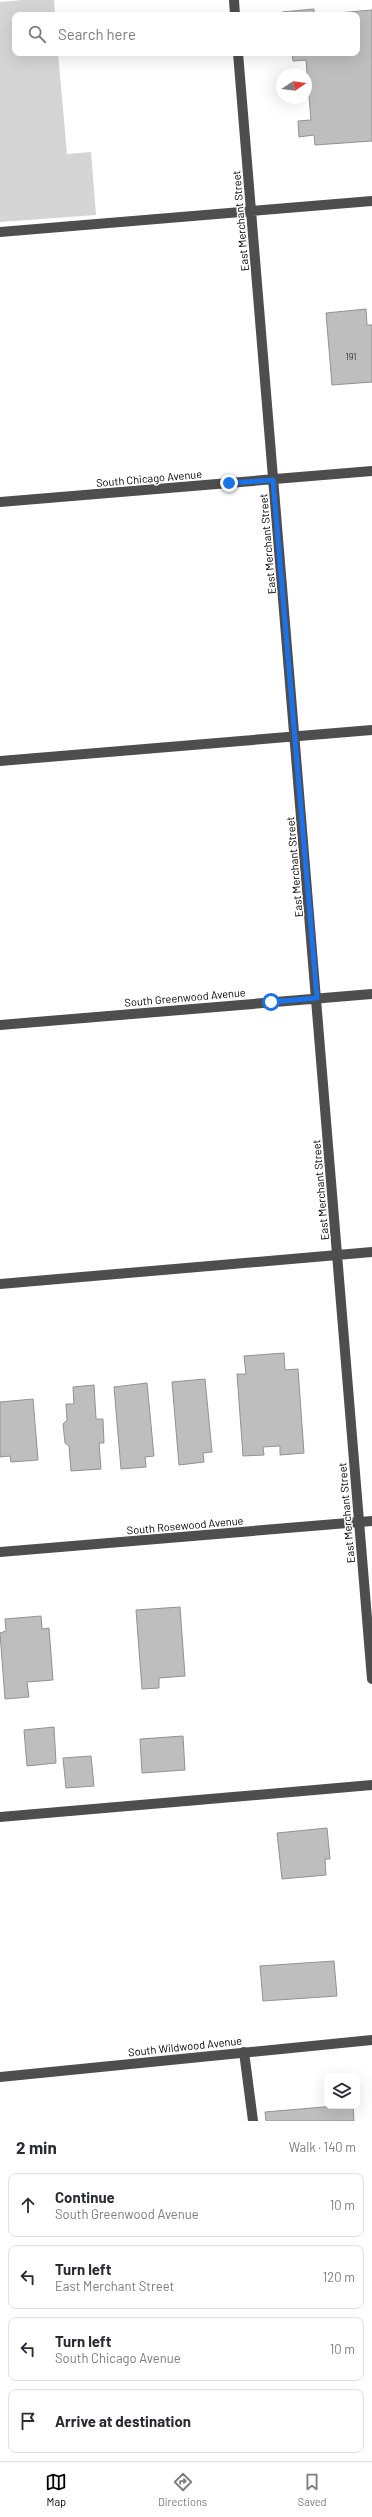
<!DOCTYPE html>
<html lang="en">
<head>
<meta charset="utf-8">
<style>
  :root { --surface:#fff; --page:#f2f2f3; --text:#2b2b33; --muted:#7c7c81; --line:#e1e1e2; --accent:#000 }
  body { margin:0; font-family:Barlow,sans-serif; background:var(--page); color:var(--text) }
  .controls { position:absolute; right:12px; bottom:12px; display:grid; overflow:hidden; border-radius:8px; box-shadow:0 4px 16px #0002 }
  .controls button { width:36px; height:36px; display:grid; place-items:center; padding:0; border:0; border-bottom:1px solid var(--line); background:var(--surface); color:var(--text); font:20px sans-serif }
  .compass { position:absolute; left:276px; top:68px; width:36px; height:36px; border-radius:50%; background:var(--surface); box-shadow:0 4px 16px #0002; rotate:77deg }
  .stop { position:absolute; width:12px; height:12px; margin:-9px; border:3px solid #1a73e8; border-radius:50%; background:#fff }
  .stop.end { background:#1a73e8; border-color:#fff; box-shadow:0 1px 4px #0008 }
  .list { margin:0; padding:0; list-style:none }
  h2 { display:flex; justify-content:space-between; align-items:center; height:52px; margin:0; padding:0 16px; font-size:17px }
  h2 small { font-size:13px; font-weight:400; color:var(--muted) }
  .list li { display:grid; grid-template-columns:26px 1fr auto; gap:12px; align-items:center; box-sizing:border-box; height:64px; margin:0 8px 8px; padding:0 8px; border:1px solid var(--line); border-radius:8px }
  .list b { display:block; font-size:15px; white-space:nowrap }
  .list p { margin:0; font-size:13px; white-space:nowrap; color:var(--muted) }
  .list em { font-size:13px; font-style:normal; color:var(--muted) }
  .icon { flex:none; width:22px; height:22px; fill:none; stroke:currentColor; stroke-width:2; stroke-linecap:round; stroke-linejoin:round }
  .map { position:relative; flex:none; width:372px; height:2121px; overflow:hidden }
  .search { position:absolute; background:var(--surface); box-shadow:0 4px 16px #0002; left:12px; right:12px; top:12px; height:44px; display:flex; align-items:center; gap:10px; box-sizing:border-box; padding:0 14px; border-radius:8px; color:var(--muted); font-size:15px }
  .sheet { height:340px; background:var(--surface) }
  nav { display:flex; justify-content:space-around; align-items:center; box-sizing:border-box; height:56px; border-top:1px solid var(--line); background:var(--surface); font-size:11px; color:var(--muted) }
  nav a { display:grid; justify-items:center; gap:2px }
  nav .on { color:var(--accent) }
  .map>svg:first-child { display:block }
</style>
</head>
<body>
<div class="map">
<svg width="372" height="2121" viewBox="0 0 372 2121">
  <rect width="100%" height="100%" fill="#fff"/>
  <path fill="#d5d5d5" d="M23,0H54L55,15H15V53H58L67,154L91,152L96,215L0,222V2Z"/>
  <path fill="#bebebe" stroke="#929292" d="M314,9V15L372,10V141L315,145L314,135L299,137L298,121L311,120L306,60L293,61L292,53H357V15H283L282,12Z
    M366,309L367,325H372V382L332,385L326,313Z
    M284,1353L285,1370L298,1369L304,1453L280,1455V1446L263,1447L264,1455L243,1456L237,1374H246L244,1356Z
    M205,1379L212,1452L203,1453L204,1462L179,1465L172,1382Z
    M147,1383L154,1456L145,1457L146,1467L121,1469L114,1387Z
    M94,1385L96,1419H103L104,1443H99L101,1469L71,1471L69,1446L65,1443L63,1424L67,1420L66,1404H74L73,1387Z
    M33,1399L38,1460L11,1462L10,1456L0,1457V1402Z
    M180,1607L185,1676L159,1678V1688L142,1689L136,1610Z
    M41,1616L42,1629L49,1628L53,1680L27,1682L29,1697L5,1699L0,1633L6,1631L5,1619Z
    M54,1727L56,1763L27,1766L24,1730Z
    M183,1736L185,1770L142,1773L140,1739Z
    M91,1756L94,1786L66,1788L63,1758Z
    M327,1828L330,1859H325L326,1875L282,1879L277,1833Z
    M334,1961L337,1996L263,2001L260,1966Z
    M335,2106H353L354,2121H266L265,2112Z"/>
  <g fill="none" stroke-linecap="round" stroke-linejoin="round">
    <path stroke="#4e4e4e" stroke-width="10" d="M234,0L235,15
      M238,53L372,1679
      M0,232L372,201
      M0,502L372,471
      M0,761L372,730
      M0,1025L372,994
      M0,1284L372,1252
      M0,1552L372,1521
      M0,1817L372,1785
      M244,2052L253,2121
      M0,2077L372,2040"/>
  </g>
  <g fill="none" stroke-linecap="round" stroke-linejoin="round">
    <path stroke="#1a73e8" stroke-width="5" d="M229,483L273,480L317,998L271,1002"/>
  </g>
  <g text-anchor="middle" dominant-baseline="central" stroke-width="3" stroke-linejoin="round" paint-order="stroke">
    <g font-size="9" fill="#303030">
      <text x="351" y="356">191</text>
    </g>
    <g font-size="11" fill="#000" stroke="#fff">
      <text transform="translate(240 221) rotate(-95)">East Merchant Street</text>
      <text transform="translate(149 478) rotate(-5)">South Chicago Avenue</text>
      <text transform="translate(267 544) rotate(-95)">East Merchant Street</text>
      <text transform="translate(294 867) rotate(-95)">East Merchant Street</text>
      <text transform="translate(185 997) rotate(-5)">South Greenwood Avenue</text>
      <text transform="translate(320 1190) rotate(-95)">East Merchant Street</text>
      <text transform="translate(346 1513) rotate(-95)">East Merchant Street</text>
      <text transform="translate(185 1525) rotate(-5)">South Rosewood Avenue</text>
      <text transform="translate(185 2046) rotate(-6)">South Wildwood Avenue</text>
    </g>
  </g>
</svg>
<div class="controls">
<button><svg class="icon" aria-label="layers" viewBox="0 0 24 24"><path d="M12 4l9 5-9 5-9-5zM3 14l9 5 9-5"/></svg></button>
</div>
<svg class="compass" viewBox="-18 -18 36 36"><path d="M0-13l5 13h-10z" fill="#e53935"/><path d="M0 13l5-13h-10z" fill="#7c7c81"/></svg>
<div class="stop" style="left:271px;top:1002px"></div>
<div class="stop end" style="left:229px;top:483px"></div>
<div class="search"><svg class="icon" aria-label="search" viewBox="0 0 24 24"><circle cx="10" cy="10" r="6"/><path d="M15 15l6 6"/></svg>Search here</div>
</div>
<section class="sheet">
<h2>2 min<small>Walk · 140 m</small></h2>
<ul class="list">
<li><svg class="icon" aria-label="ahead" viewBox="0 0 24 24"><path d="M12 20V5M6 11l6-6 6 6"/></svg><div><b>Continue</b><p>South Greenwood Avenue</p></div><em>10 m</em></li>
<li><svg class="icon" aria-label="left" viewBox="0 0 24 24"><path d="M17 20v-9H6M10 6l-5 5 5 5"/></svg><div><b>Turn left</b><p>East Merchant Street</p></div><em>120 m</em></li>
<li><svg class="icon" aria-label="left" viewBox="0 0 24 24"><path d="M17 20v-9H6M10 6l-5 5 5 5"/></svg><div><b>Turn left</b><p>South Chicago Avenue</p></div><em>10 m</em></li>
<li><svg class="icon" aria-label="arrive" viewBox="0 0 24 24"><path d="M6 21V4h12l-3 4 3 4H6"/></svg><div><b>Arrive at destination</b></div></li>
</ul>
</section>
<nav>
<a class="on"><svg class="icon" aria-label="map" viewBox="0 0 24 24"><path d="M3 6l6-2 6 2 6-2v14l-6 2-6-2-6 2zM9 4v14M15 6v14"/></svg>Map</a>
<a><svg class="icon" aria-label="directions" viewBox="0 0 24 24"><path d="M12 3l9 9-9 9-9-9zM9 14v-3h6M13 9l2 2-2 2"/></svg>Directions</a>
<a><svg class="icon" aria-label="saved" viewBox="0 0 24 24"><path d="M7 4h10v16l-5-4-5 4z"/></svg>Saved</a>
</nav>
</body>
</html>
